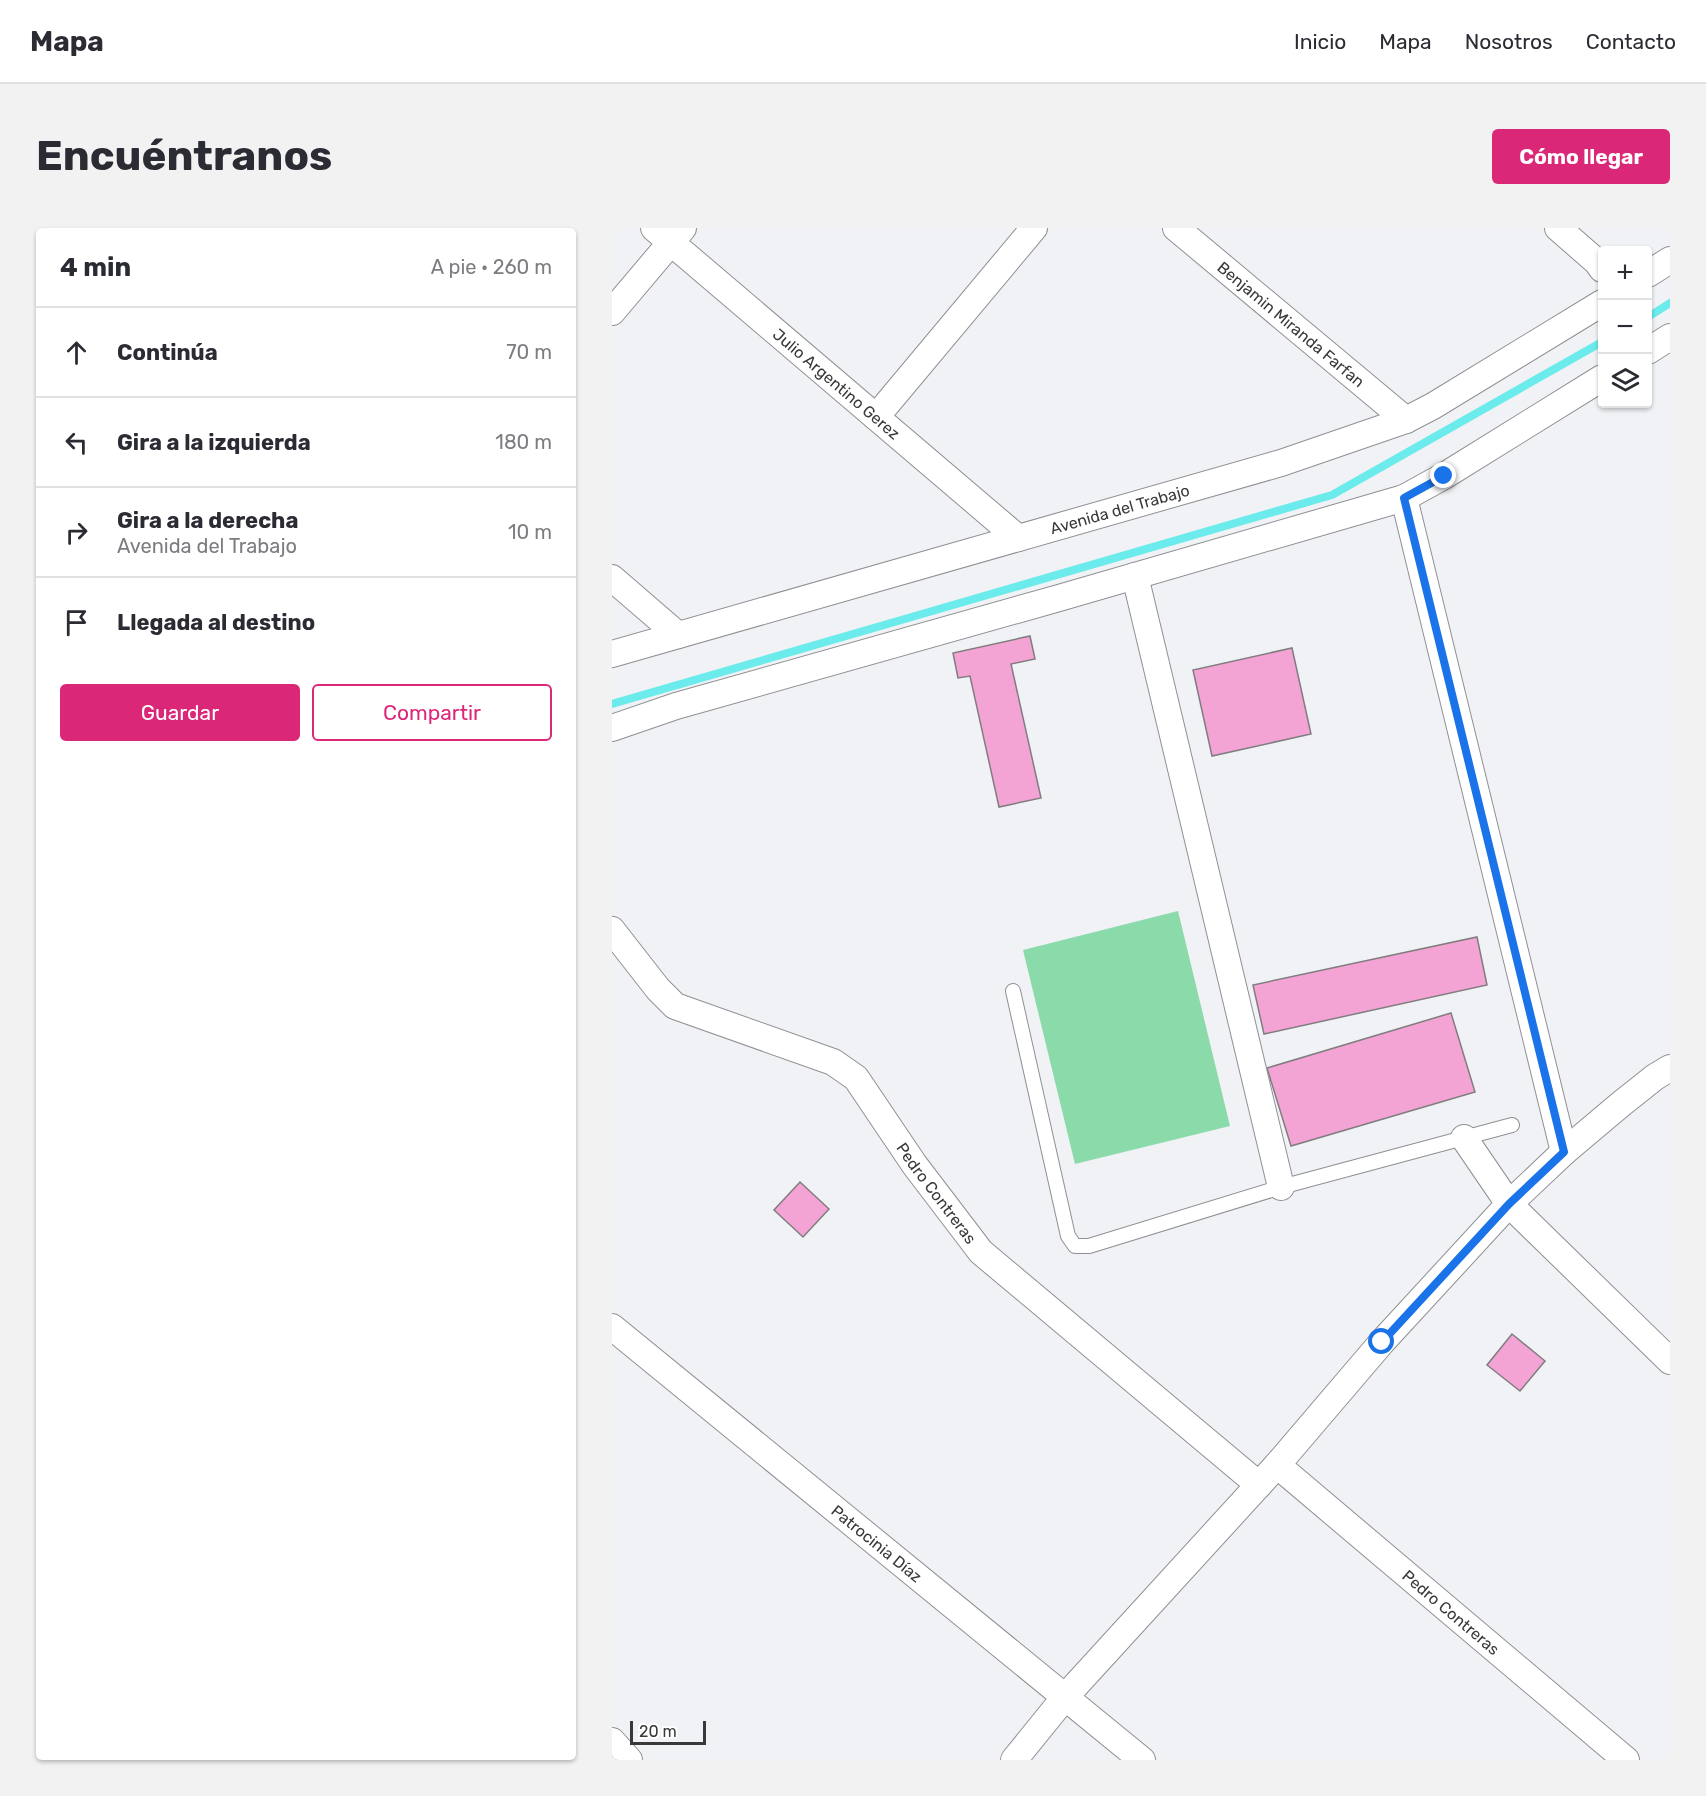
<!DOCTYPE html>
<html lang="es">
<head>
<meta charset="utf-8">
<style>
  :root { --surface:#fff; --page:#f2f2f3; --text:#2b2b33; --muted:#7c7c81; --line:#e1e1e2; --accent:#db2777 }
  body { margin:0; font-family:Rubik,sans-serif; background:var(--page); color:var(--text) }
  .controls { position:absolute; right:18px; top:18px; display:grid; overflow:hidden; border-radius:6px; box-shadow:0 2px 4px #0004 }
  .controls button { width:54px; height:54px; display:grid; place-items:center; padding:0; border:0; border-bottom:2px solid var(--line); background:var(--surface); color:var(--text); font:30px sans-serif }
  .scale { position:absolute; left:18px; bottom:15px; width:76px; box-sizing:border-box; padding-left:6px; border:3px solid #39393a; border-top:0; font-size:16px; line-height:21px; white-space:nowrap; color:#39393a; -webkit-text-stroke:4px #fff; paint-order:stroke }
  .stop { position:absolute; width:18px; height:18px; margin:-14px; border:4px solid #1a73e8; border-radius:50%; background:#fff }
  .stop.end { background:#1a73e8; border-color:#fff; box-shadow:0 2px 6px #0008 }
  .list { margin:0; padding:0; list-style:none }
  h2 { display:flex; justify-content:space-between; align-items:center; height:78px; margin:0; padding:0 24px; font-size:26px }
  h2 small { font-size:20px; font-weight:400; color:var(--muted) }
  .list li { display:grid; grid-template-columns:39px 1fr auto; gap:18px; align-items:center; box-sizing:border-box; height:90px; padding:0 24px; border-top:2px solid var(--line) }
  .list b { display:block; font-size:22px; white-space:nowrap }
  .list p { margin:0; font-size:20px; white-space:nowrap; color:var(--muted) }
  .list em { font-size:20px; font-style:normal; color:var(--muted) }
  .actions { display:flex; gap:12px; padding:18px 24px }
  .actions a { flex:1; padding:14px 0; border:2px solid var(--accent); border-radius:6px; text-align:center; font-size:21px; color:var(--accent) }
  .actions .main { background:var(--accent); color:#fff }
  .icon { flex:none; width:33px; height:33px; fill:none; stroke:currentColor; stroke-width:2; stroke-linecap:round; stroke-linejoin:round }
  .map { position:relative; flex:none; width:1058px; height:1532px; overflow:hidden; border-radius:6px }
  header { display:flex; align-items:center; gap:36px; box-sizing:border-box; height:84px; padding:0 30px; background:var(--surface); border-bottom:2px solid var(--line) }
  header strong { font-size:28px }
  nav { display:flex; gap:33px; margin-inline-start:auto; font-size:21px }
  .intro { display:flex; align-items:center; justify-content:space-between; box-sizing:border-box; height:144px; padding:0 36px }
  h1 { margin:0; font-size:42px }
  .button { padding:15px 27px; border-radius:6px; background:var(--accent); color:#fff; font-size:21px; font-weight:700 }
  main { display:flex; gap:36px; padding:0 36px }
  aside { flex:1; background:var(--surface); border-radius:6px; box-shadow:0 2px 4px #0004 }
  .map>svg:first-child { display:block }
</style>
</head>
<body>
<header>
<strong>Mapa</strong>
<nav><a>Inicio</a><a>Mapa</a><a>Nosotros</a><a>Contacto</a></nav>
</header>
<div class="intro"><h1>Encuéntranos</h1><a class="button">Cómo llegar</a></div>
<main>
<aside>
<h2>4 min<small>A pie · 260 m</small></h2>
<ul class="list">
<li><svg class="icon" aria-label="ahead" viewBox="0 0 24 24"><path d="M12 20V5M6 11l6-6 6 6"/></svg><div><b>Continúa</b></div><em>70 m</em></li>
<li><svg class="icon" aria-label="left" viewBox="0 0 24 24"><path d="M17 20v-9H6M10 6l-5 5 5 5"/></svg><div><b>Gira a la izquierda</b></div><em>180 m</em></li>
<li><svg class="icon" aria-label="right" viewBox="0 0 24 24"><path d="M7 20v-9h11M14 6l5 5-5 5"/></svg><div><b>Gira a la derecha</b><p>Avenida del Trabajo</p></div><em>10 m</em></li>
<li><svg class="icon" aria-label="arrive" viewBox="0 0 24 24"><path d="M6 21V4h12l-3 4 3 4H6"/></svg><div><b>Llegada al destino</b></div></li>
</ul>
<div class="actions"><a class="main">Guardar</a><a>Compartir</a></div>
</aside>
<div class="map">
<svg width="1058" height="1532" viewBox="0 0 1058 1532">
  <rect width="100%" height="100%" fill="#f1f2f5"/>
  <path fill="#8bdaaa" d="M566,683L618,898L463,936L411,722Z"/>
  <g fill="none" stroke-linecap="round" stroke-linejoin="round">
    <path stroke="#6bebeb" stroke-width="8" d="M1036,89L1058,75
      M0,476L720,267L990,114"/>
  </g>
  <path fill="#f4a3d5" stroke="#807d7f" stroke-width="1.5" d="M418,408L423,431L399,436L429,570L387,579L358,448L346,450L341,425Z
    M680,420L699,506L600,528L581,442Z
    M865,709L875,757L652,806L641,757Z
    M839,785L863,864L679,918L655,840Z
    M188,954L217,981L191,1009L162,982Z
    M900,1106L933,1133L908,1163L875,1137Z"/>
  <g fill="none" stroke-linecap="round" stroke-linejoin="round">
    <g stroke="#8f9093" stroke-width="16">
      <path id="service" d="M401,763L456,1008L463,1018H477L669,959L900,897"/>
    </g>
    <g stroke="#8f9093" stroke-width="28">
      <g id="minor">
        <path id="s1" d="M42,0L406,310"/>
        <path id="s2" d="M564,0L794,192"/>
        <path d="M946,0L985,34L990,41"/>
        <path d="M1036,46L1058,32"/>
        <path d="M0,84L71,0"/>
        <path d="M1036,123L1058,109"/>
        <path d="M264,189L422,0"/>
        <path d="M792,270L952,924"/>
        <path d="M523,348L669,959"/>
        <path d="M0,350L66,407"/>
        <path id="s3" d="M0,426L669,235L794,192L821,178L990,75"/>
        <path d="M0,500L64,478L447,370L792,270L832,248L990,150"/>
        <path id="s4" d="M0,702L46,761L63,778L221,834L244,850L302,936L369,1024L647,1257"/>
        <path d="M852,910L897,976L1058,1133"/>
        <path id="s5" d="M0,1099L530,1532"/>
        <path id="s6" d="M665,1237L1014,1532"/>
        <path d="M0,1513L17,1532"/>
        <path d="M402,1532L453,1469L665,1237L770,1114L897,976L952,924L1009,876L1043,849L1058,840"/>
      </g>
    </g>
    <use href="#service" stroke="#fff" stroke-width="14"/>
    <use href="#minor" stroke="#fff" stroke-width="26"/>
  </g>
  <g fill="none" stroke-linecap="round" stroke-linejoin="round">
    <path stroke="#1a73e8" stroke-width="8" d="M770,1114L897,976L952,924L792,270L832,248"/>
  </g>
  <g text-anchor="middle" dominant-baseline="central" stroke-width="4.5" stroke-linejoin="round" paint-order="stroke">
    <g font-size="16" fill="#39393a" stroke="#fff">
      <text stroke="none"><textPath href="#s2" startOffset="150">Benjamin Miranda Farfan</textPath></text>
      <text stroke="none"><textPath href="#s1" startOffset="240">Julio Argentino Gerez</textPath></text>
      <text stroke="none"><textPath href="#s3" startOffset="528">Avenida del Trabajo</textPath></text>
      <text stroke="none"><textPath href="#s4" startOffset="435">Pedro Contreras</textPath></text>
      <text stroke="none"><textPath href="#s5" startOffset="342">Patrocinia Díaz</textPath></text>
      <text stroke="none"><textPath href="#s6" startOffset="228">Pedro Contreras</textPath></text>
    </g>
  </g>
</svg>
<div class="controls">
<button>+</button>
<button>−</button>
<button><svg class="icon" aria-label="layers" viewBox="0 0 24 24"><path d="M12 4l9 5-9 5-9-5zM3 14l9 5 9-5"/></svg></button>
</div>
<div class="scale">20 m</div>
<div class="stop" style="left:770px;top:1114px"></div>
<div class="stop end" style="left:832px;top:248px"></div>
</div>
</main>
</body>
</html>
